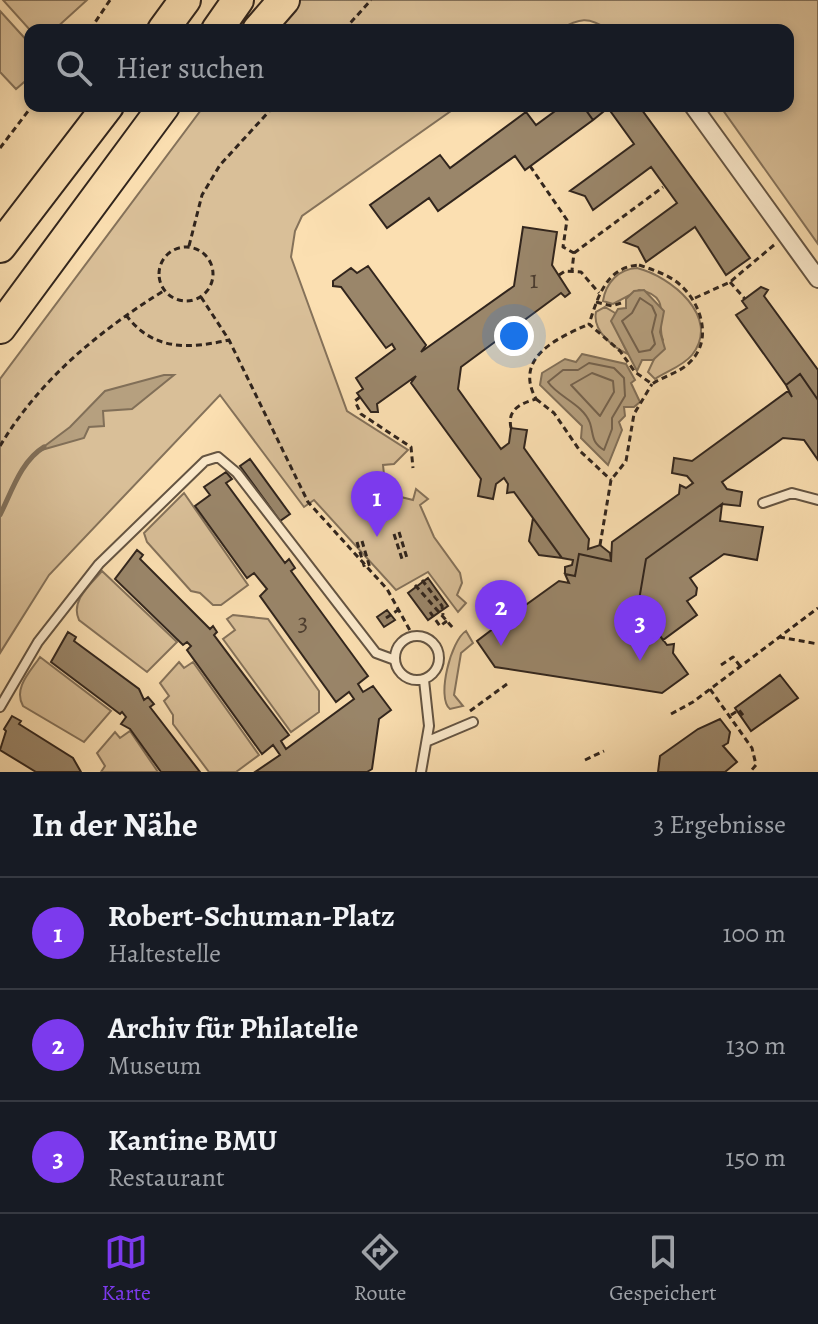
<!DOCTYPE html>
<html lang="de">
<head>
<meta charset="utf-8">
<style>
  :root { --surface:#171b24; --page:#20242c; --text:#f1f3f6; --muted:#9ea1a6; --line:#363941; --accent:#7c3aed }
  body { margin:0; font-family:Alegreya,serif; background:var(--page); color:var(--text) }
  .you { position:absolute; left:514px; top:336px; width:28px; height:28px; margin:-20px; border:6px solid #fff; border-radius:50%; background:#1a73e8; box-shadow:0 0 0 12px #1a73e833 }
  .badge { display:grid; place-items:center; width:52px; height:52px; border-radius:50%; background:var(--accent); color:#fff; font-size:26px; font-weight:700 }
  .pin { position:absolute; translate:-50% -66px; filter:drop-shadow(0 2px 4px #0008) }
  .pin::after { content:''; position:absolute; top:42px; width:28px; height:24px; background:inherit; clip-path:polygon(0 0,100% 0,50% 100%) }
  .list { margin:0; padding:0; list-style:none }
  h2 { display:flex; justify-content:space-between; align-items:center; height:104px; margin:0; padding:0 32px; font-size:34px }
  h2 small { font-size:26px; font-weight:400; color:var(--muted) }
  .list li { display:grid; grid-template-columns:52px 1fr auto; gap:24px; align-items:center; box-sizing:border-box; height:112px; padding:0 32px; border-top:2px solid var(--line) }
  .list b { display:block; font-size:30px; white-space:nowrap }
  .list p { margin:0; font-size:26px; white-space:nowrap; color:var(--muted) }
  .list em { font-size:26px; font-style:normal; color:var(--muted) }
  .icon { flex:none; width:44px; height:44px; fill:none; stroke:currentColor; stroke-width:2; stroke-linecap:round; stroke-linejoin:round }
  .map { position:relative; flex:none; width:818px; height:772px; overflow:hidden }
  .search { position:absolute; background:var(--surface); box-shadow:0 4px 12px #0003; left:24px; right:24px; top:24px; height:88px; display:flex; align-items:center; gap:20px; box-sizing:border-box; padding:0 28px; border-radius:16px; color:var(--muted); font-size:30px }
  .sheet { height:440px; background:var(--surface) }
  nav { display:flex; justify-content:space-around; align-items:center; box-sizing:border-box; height:112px; border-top:2px solid var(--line); background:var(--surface); font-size:22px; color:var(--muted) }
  nav a { display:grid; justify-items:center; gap:4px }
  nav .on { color:var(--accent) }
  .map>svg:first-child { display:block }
</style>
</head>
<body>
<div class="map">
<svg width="818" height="772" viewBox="0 0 818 772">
  <rect width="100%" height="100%" fill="#fbdfb1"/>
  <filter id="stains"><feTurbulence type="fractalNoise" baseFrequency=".0025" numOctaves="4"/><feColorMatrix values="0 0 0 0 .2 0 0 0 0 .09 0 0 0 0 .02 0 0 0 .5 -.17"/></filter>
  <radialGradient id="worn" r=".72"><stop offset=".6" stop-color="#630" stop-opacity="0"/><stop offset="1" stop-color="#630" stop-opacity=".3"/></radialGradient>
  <path fill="#d9bf98" stroke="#85725a" stroke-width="2" d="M3,0H87L54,30H30Z
    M300,0H818V244L720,106H788V30H609C588,16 580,18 558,30H273Z
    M0,11L30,44V77L16,89L0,72Z
    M204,106H458L302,216L295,231L291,257L347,411L408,450L394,464L383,465L385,484L393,495L413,500L416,489L428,499L420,505L434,537L460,573L462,583L457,595L466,603L458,612L428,572L396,590L314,500L304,507L220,395L49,575L0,653V379Z
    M637,268C670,276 722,317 692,355C683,366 667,371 655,379L648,372L663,340C655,321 674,296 639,290L613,304L603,301C606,282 619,269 637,268Z
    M605,307L615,313L614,325L628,354C614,348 592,331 596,312Z
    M184,493L248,585L221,605H213L200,593L191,591L147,542L144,533Z
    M102,571L177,642L147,672L79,620C70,601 90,585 102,571Z
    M233,615L268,619L319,691V712L291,732L223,639L235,630L227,619Z
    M466,631L473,643L461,653L454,695L463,706L450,709C436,698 451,640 466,631Z
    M40,657L111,711L84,742L23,706C13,688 30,672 40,657Z
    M179,662L184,668L193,662L259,755L236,772H209L173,724V715L164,701L169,696L160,683Z
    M130,731L158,772H101L105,766L97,753L115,732L120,738Z"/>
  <path fill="#b6a07f" stroke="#816f58" stroke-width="2" d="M644,290L664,311L660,332L665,349L653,360H642L637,371L611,321L618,309L626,308V299L634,291Z
    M582,354L626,364L635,380L631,383L640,402L634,407H624L625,416L619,422L622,430L608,465L581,438L582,426L540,385L542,373L565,359L576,362Z
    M164,375H174L132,409L103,411L104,426L89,427L84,438L38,451L70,427L105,391Z"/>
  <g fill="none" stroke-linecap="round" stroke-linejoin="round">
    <path stroke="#74624e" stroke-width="2" d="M640,298L652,306L656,315L652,332L655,344L650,350L639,352L622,321L632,313Z
      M589,363L614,368L624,378L625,396L612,418V429L604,450C591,442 594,436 590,423C583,404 558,397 548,382L563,370H578Z
      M592,373L613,381L614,392L600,416L571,385Z"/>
    <path stroke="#816f58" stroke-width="5" d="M0,515C12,491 21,461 44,447"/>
  </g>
  <path fill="#9a866a" stroke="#31251d" stroke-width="2" d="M562,106H583L593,120L525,170L515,156L438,211L429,198L387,228L370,205L440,155L450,168L526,112L536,125Z
    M583,106H639L750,258L726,275L695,227L646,262L638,247L624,242L677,203L651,167L593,210L585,196L570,191L634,144L608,108L593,120Z
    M523,227L557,232L552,265L570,293L565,297L561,293L461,367L458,389L501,449L509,443L511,428L527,430L524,448L589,539L588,549L600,545L610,553L611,561L579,554L575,576L565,574V567L572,565L573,560L562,558L514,492L507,493L508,484L504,478L496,484L493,499L478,496L481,479L411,383L416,376L377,404L378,412H371L357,393L363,389L356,378L395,349L392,344L386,348L341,287L333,286V281L351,268L357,273L368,266L426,345L421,352L514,286Z
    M761,287L768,290L764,296L818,370V400L800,374L786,385L736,315L747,308L742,301Z
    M800,374L818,400V460L804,440L783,438L722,482L727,489L742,492L740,506L722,504L646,559L638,606L667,645L674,644L673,653L688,674L662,693L495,667L477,641L498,625L497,618L505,620L559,581L569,583L565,574L575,576L579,554L611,561L612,542L679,494L680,485L686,488L693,483L687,476L672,473L674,458L692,461L788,391L792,397L786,385Z
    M250,459L290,514L280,521L240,466Z
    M226,472L232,479L226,483L285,563L289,559L295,568L291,571L368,676L358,684L363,692L373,686L391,710L379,719L372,769L367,772H255L280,755L273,745L262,754L187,650L191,646L187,642L183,645L115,579L137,550L143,555L140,559L210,629L213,626L217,632L214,635L289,735L281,741L286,749L354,699L349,692L336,702L260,596L267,589L254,573L247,578L195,506L210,495L204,487Z
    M722,504L720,521L763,527L757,560L724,554L690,578L697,588L696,595L687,601L697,615L663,640L638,606L646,559Z
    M533,518L562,558L539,555L529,541Z
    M428,578L448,606L428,620L408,593Z
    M387,610L395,620L384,627L377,617Z
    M68,632L76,637L74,641L139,689L144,700L148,697L154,704L150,707L200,772H161L130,729L121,724L126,717L122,712L120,714L51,662Z
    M780,675L798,698L751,731L735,708Z
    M12,716L21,721L19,724L73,758L81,772H36L0,750L6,731L4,729Z
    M720,719L730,732L728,743L723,746L737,762L725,772H658L660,756L698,729Z"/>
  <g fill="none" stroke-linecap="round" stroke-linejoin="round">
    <g stroke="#645442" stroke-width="12">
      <path id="lane" d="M763,503L792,493L818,500
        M395 658a22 22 0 1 1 44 0a22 22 0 1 1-44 0Z
        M0,707L38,642L99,564L205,461L218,457L237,473L376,653L395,660
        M428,741L473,722
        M421,772L429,726L424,680"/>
    </g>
    <g stroke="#645442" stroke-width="20">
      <path id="street" d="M693,106L818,279"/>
    </g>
    <g stroke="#31251d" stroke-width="34">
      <path id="highway" d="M163,30L185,0
        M217,30L238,0
        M258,30L284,0
        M0,247L108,106
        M0,328L164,106"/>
    </g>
    <path stroke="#31251d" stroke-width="3" stroke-dasharray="6 4" stroke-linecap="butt" d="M90,30L110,0
      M344,30L371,0
      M0,148L32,106
      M530,166L567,220L563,247L574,253L572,270
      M189,246L202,195L220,165L274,106
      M159 274a27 27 0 1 1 54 0a27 27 0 1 1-54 0Z
      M574,253L663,187
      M639,265C651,269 663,273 674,280C699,297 715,338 690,362C681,372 664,376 652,384L635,372L620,351L589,324C598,297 606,267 639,265Z
      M559,275L565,271L581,272L599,293
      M730,282L745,299
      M201,297L229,340L308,502L387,589L413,636
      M695,298L730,282L774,245
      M596,302L612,306L621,303
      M126,315C153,351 188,349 229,340
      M360,397L355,401L361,414L411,447L413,468
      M536,399L554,413L580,451L611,480
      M511,428C507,409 520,404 536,399C513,357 558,338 589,324
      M0,446C40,379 99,331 165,290
      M399,532L407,558
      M394,534L402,559
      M362,541L370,568
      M357,542L365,569
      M600,545L611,480L626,461L634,414L652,384
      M422,580L442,606L443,615
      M415,585L454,629
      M430,612L440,626L447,621
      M386,618L398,610
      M779,637L818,644
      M721,665L733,657L740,666
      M710,689L752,748L756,765L750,772
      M470,711L507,684
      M671,714L693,702L818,608
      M731,715L739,710L745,718
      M585,760L604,751"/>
    <use href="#lane" stroke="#fceacc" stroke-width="8"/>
    <use href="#street" stroke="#fceacc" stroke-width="16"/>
    <use href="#highway" stroke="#fbdfb1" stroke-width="30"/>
  </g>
  <g text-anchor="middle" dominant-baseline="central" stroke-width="7" stroke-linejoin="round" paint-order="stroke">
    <g font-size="26" fill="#4b3d30">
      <text x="534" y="279">1</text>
      <text x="303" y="621">3</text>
    </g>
  </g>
  <rect width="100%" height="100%" filter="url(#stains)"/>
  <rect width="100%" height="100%" fill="url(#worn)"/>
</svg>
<div class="you"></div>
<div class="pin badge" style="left:377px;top:537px">1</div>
<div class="pin badge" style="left:501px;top:646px">2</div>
<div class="pin badge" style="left:640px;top:661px">3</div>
<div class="search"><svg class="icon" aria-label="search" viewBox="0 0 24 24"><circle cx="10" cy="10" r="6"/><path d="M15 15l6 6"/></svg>Hier suchen</div>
</div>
<section class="sheet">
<h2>In der Nähe<small>3 Ergebnisse</small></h2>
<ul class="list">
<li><span class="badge">1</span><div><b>Robert-Schuman-Platz</b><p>Haltestelle</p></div><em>100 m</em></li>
<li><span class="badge">2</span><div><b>Archiv für Philatelie</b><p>Museum</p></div><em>130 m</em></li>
<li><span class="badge">3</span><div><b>Kantine BMU</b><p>Restaurant</p></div><em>150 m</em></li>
</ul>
</section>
<nav>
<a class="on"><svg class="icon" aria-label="map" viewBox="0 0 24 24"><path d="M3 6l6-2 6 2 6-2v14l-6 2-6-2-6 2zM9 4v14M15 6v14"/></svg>Karte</a>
<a><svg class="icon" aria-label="directions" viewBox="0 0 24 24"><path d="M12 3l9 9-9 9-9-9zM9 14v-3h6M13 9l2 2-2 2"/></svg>Route</a>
<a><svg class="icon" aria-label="saved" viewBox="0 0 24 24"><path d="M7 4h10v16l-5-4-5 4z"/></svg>Gespeichert</a>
</nav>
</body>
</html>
